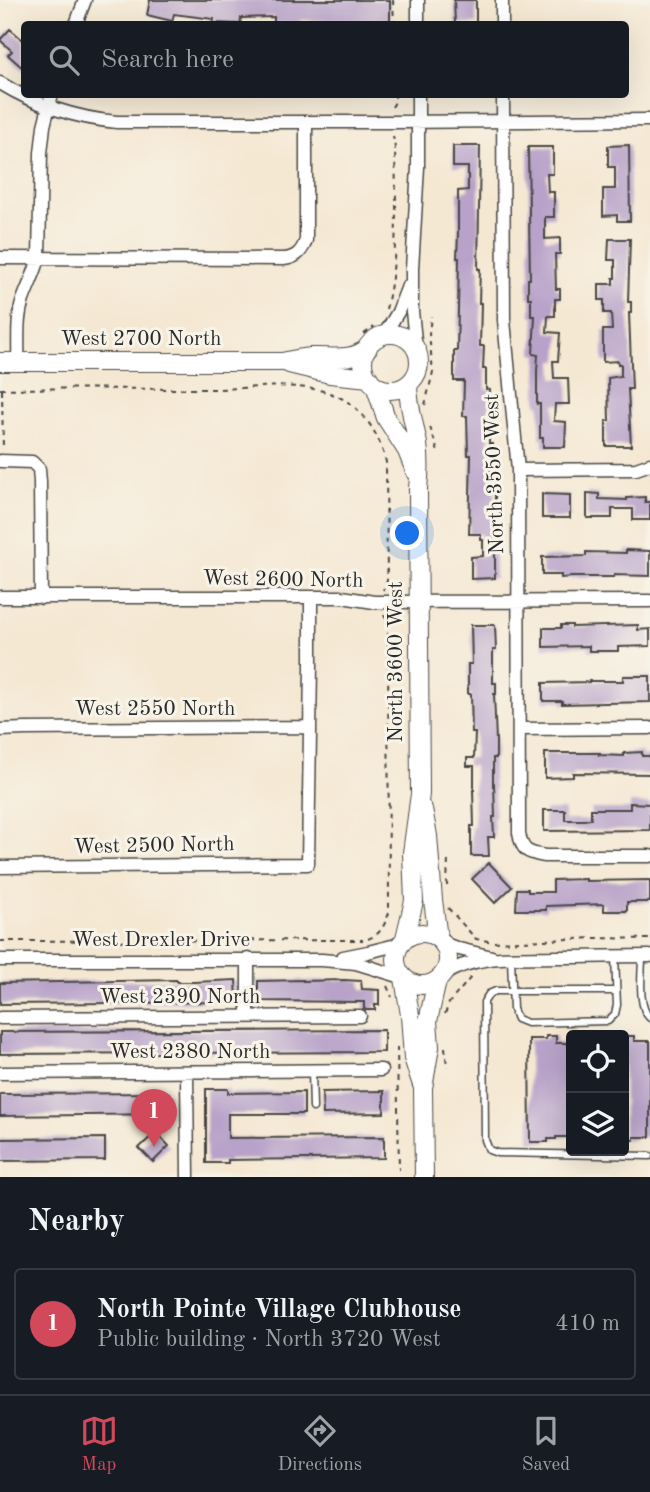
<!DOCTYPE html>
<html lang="en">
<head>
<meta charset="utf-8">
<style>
  :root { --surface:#171b24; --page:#20242c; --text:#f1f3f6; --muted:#9ea1a6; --line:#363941; --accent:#d1495b }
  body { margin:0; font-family:"Old Standard TT",serif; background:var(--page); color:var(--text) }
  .controls { position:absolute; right:21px; bottom:21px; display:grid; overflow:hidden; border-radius:7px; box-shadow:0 7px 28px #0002 }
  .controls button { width:63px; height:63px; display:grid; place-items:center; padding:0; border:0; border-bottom:2px solid var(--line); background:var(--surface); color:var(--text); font:35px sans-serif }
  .you { position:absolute; left:408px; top:534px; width:24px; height:24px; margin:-18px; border:5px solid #fff; border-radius:50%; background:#1a73e8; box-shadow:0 0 0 10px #1a73e833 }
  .badge { display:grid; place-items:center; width:46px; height:46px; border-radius:50%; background:var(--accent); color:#fff; font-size:23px; font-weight:700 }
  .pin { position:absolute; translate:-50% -58px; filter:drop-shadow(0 2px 4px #0008) }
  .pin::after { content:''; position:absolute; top:37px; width:24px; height:21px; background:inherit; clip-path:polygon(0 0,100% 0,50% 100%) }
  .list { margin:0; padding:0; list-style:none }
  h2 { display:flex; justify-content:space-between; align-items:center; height:91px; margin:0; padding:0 28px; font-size:30px }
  h2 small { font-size:23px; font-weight:400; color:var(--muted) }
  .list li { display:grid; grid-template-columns:46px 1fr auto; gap:21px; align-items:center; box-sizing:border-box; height:112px; margin:0 14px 14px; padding:0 14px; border:2px solid var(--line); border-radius:7px }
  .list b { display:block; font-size:26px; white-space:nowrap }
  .list p { margin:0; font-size:23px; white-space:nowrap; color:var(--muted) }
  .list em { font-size:23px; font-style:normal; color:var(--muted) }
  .icon { flex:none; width:38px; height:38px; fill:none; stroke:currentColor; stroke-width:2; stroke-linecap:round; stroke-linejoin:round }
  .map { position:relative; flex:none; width:650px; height:1177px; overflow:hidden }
  .search { position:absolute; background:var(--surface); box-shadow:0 7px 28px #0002; left:21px; right:21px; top:21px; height:77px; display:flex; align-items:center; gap:18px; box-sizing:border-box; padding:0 24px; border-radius:7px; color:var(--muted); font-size:26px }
  .sheet { height:217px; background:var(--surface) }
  nav { display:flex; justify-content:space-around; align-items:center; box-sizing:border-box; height:98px; border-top:2px solid var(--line); background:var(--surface); font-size:19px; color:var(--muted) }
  nav a { display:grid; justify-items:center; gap:4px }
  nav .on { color:var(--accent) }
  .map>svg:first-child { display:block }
</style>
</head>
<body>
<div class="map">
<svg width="650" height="1177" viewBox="0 0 650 1177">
  <rect width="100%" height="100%" fill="#f7f3e8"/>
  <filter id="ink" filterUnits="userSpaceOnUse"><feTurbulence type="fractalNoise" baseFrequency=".0143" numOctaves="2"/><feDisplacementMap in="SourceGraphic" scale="14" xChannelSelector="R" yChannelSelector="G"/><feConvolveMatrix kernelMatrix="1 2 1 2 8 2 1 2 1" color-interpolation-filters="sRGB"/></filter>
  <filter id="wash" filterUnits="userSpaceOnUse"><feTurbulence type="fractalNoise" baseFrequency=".00686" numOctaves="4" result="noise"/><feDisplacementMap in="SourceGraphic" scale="28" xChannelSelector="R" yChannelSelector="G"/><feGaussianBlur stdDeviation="1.57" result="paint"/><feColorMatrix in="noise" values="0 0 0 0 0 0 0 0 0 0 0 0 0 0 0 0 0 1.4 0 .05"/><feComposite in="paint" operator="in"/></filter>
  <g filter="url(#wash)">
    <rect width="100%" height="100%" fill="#f5e8d3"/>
    <g id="blocks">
      <path fill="#b8a2c9" d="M150,0H390V22L300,20V24L274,23V17L241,18L240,24L213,23L214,19L174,14L172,21L147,15Z
        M454,0H476V24H455Z
        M10,29L24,41V69L8,55L12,51L0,40Z
        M629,145L630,221H617V215L603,216V189H615V167H608V146Z
        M453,146H480L478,269H480L479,303H481L480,346H484L483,369H486V389L490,390L489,444H493L494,461H490V487H495V578L471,579V557L483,556V540H481V534H469L471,455H468L467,416H463L464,381H454V351H457L458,310L459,258H457L458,232V191L468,190V167H453Z
        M528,147H553V174H547L548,192H554V217H545V239L560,238V254H555L556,289H560V299H555V316H548L547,332L560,333L558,361H553L554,378H568L569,404H555L554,421L566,422L565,447H543V438H540V404H537V371L538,355L533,354L535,316H531V298H528V279H530Z
        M609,239H630L628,302H631V313H629L632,389H628L631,446H606V421H609L608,378L621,376V364H618V361L603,362V330H612L611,313H604V300H599V284H613V278H615V260H608Z
        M587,493L599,494V499L627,500V498L645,497V502H650V520H633V509H612V518H587Z
        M542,494L570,495V518H542Z
        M626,550L650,551V576L614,575V577H572L561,578V575H542V557L586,556V552L626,553Z
        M471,625H495L496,650H493V683H496V694H494L496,741V758H493V785L494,784L495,817H493L494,837H488L489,856H471V826H474L473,790H474V766H467V758H474L475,733H472L471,694H468V664H472Z
        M561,625H572V627L638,625V630L650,629V646L618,647V651H589V646L543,647V628H561Z
        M623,676H650V702L562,704V701H543V683L589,682V681H623Z
        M642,752V756H650V774L573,773V777L545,778V753H600L599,755L624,756V753Z
        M630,803L650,804V830L544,831V810H565V820H584L591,819V809H630Z
        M489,863L512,887L495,903L472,879Z
        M586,879V881L650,880V902H627V911H604V904L546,906V910H516L517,889H528V892H553V880Z
        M177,980V982H194L236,980L237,1000H229V1002L0,1004V983Z
        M303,980V981L344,980L361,981L362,989L379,990V1005H375V1010H366L364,1008V1002L258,1001V981Z
        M384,1030V1052L0,1054V1032Z
        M546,1036H556V1043H568V1045H571V1137H556V1139H548V1142H530L529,1039H546Z
        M624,1036H634V1041H650V1137H634V1140H624Z
        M206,1089H228V1093L304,1092V1114H228V1138L384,1137V1158L228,1160V1163H206Z
        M384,1091V1113L323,1114L322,1092Z
        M169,1093V1114L0,1116V1094Z
        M156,1132L169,1146L153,1162L139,1148Z
        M105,1138V1160L0,1161V1139Z"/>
    </g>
  </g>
  <g filter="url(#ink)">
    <use href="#blocks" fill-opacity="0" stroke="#494744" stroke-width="2"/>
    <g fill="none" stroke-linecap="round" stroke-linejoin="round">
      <g stroke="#494744" stroke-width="9">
        <path id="lane" d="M642,956C642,973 637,1007 650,1018
          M511,958L513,1009L517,1019L527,1023L608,1021L615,1014L617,1005L615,956
          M616,991H496L489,994L484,1002L485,1140L489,1150L497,1153L650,1156
          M312,1071L313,1108"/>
      </g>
      <g stroke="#494744" stroke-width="15">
        <path id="street" d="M418,0V24
          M502,0V24
          M76,24L85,0
          M0,83C36,105 75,118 117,122H393L650,120
          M503,94L504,320L518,470L519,833C522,851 527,853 545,856H650
          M0,258L284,259C296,258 302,252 306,240V122
          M384,335L398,312L408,286
          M416,350L412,311V269L418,167V94
          M18,362C19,341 16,320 23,300C28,286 35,273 39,258L41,153L44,126L52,94
          M0,461L32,462L39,469L40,482L41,598
          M518,470L636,469L650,464
          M0,597H342L374,602L650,601
          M519,729L650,728
          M0,730L25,729L310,727
          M0,867L308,864L311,666V597
          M443,943L459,949L492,957
          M343,957L368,952L400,944
          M248,959V1016
          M0,960H322L356,963L402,977
          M442,976C475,953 519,958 558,957C589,957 619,956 650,956
          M0,1018L360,1016
          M187,1072L188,1177
          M0,1073L381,1070"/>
      </g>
      <g stroke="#494744" stroke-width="20">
        <path id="secondary" d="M363 362a28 28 0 1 1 56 0a28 28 0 1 1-56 0Z
          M0,362H282C292,360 302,358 311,357C333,356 350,362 368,348
          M289,364L330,374L369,378
          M375,385L386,418L407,451L415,471
          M423,809L428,836L433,900L438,938
          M396 959a26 26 0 1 1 52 0a26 26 0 1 1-52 0Z
          M405,938L414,901L412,853L420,794L418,488C420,473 420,459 418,444C414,423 408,405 408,384
          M404,978L410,1015L413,1058L422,1085
          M424,1177L423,1088L430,1047L428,1021L437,981"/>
      </g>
      <path stroke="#494744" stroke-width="2" stroke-dasharray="5 5" stroke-linecap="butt" d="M393,0L394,24
        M392,107L395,102V94
        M386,309C399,256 396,202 395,148L393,136
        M364,334L374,327
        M0,389C71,388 143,389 214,389C254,389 304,379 341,398C366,411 379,436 386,462L387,581L383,590
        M2,390L3,450
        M425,405L433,372L429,334L431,316
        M430,427L438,452
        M447,886L448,859
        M448,908L476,939L494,942L597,938L650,939
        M368,939C381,934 384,926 389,913L388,625L384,615
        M0,941L363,940
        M387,986L392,997
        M445,1014L449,1003L472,976
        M397,1047L399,1170
        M445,1047L447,1067"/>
      <use href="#lane" stroke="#fff" stroke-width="6"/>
      <use href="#street" stroke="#fff" stroke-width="12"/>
      <use href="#secondary" stroke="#fff" stroke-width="18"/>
    </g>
  </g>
  <g text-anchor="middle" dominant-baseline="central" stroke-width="6" stroke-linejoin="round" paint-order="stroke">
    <g font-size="21" fill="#2b2b2b" stroke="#f7f3e8">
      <text x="141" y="339">West 2700 North</text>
      <text transform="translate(495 474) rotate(-92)">North 3550 West</text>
      <text transform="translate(283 580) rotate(1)">West 2600 North</text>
      <text transform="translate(396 662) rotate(-90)">North 3600 West</text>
      <text x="155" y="709">West 2550 North</text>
      <text transform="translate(154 846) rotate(-1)">West 2500 North</text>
      <text x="161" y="940">West Drexler Drive</text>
      <text x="180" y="997">West 2390 North</text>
      <text x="190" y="1052">West 2380 North</text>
    </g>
  </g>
</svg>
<div class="controls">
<button><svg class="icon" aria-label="locate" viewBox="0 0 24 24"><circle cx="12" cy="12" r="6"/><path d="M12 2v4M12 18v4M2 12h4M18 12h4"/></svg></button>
<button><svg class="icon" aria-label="layers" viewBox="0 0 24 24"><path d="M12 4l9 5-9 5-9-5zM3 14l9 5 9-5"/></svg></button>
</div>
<div class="you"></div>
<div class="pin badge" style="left:154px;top:1147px">1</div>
<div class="search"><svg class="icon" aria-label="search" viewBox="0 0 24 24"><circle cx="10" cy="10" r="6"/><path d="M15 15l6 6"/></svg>Search here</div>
</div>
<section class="sheet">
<h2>Nearby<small></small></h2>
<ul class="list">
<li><span class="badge">1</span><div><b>North Pointe Village Clubhouse</b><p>Public building · North 3720 West</p></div><em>410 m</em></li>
</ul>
</section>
<nav>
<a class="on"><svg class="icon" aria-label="map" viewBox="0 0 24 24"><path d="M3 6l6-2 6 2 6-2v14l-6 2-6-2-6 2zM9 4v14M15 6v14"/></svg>Map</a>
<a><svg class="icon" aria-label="directions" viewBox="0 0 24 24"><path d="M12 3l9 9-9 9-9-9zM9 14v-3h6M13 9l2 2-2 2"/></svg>Directions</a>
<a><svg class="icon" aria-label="saved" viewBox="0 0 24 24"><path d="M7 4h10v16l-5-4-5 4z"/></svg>Saved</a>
</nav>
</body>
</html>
